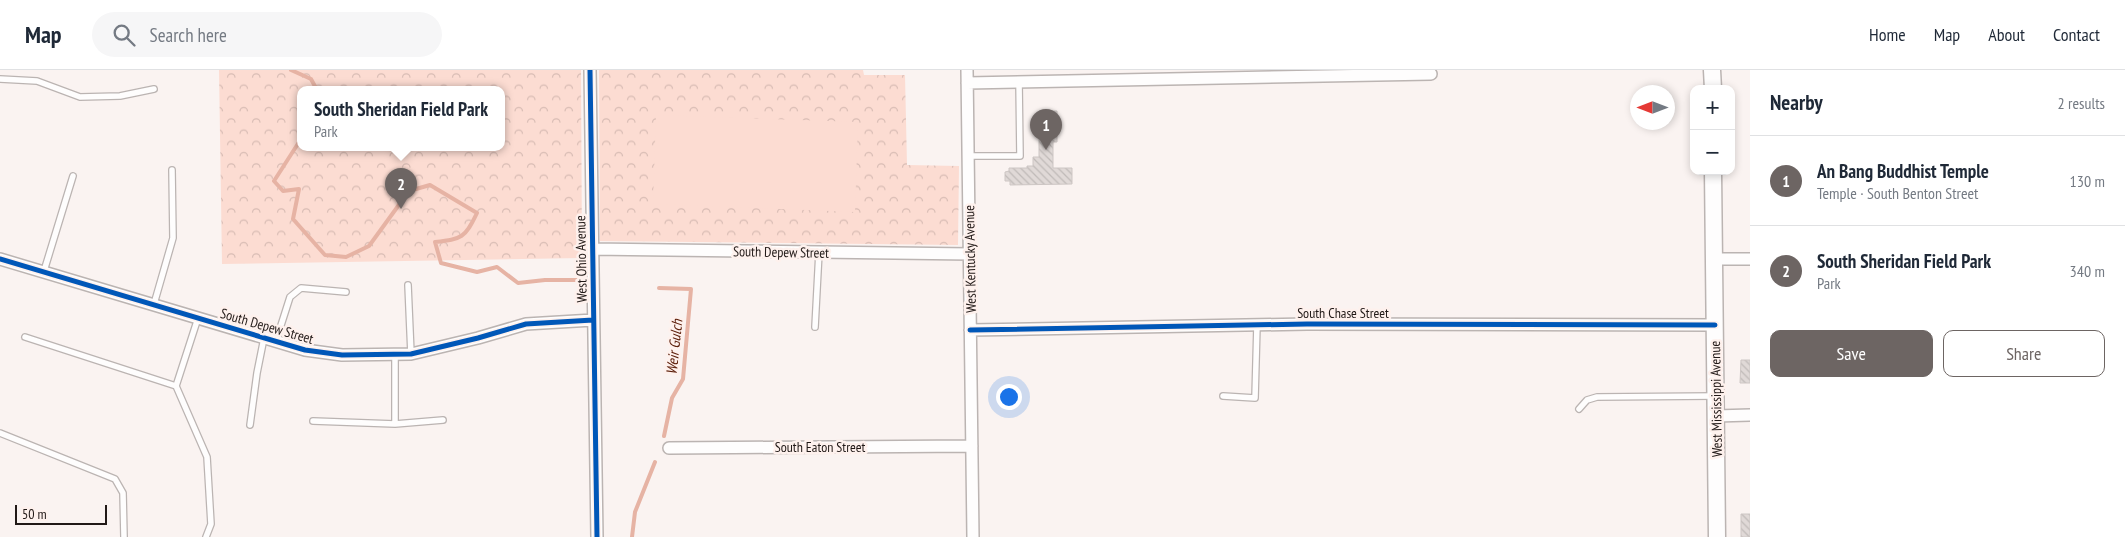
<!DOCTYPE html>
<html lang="en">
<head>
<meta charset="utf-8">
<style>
  :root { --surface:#fff; --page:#f6f6f7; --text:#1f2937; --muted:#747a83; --line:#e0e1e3; --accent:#6d6563 }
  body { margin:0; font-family:"PT Sans Narrow",sans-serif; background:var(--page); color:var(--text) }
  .controls { position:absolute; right:15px; top:15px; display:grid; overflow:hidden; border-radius:10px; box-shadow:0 2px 8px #0003 }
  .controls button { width:45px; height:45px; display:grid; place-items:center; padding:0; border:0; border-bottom:1px solid var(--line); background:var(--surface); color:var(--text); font:25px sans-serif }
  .compass { position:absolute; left:1630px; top:15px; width:45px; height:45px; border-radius:50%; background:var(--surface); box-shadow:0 2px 8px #0003; rotate:270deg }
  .scale { position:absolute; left:15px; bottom:12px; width:92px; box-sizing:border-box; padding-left:5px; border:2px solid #211917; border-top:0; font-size:14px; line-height:18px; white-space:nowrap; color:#211917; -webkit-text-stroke:4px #fef1ed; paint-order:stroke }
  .you { position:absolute; left:1008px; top:326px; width:18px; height:18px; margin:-12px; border:4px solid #fff; border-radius:50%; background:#1a73e8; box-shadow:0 0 0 8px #1a73e833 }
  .badge { display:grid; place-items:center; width:32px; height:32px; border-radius:50%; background:var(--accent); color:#fff; font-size:16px; font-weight:700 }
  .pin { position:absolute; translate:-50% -41px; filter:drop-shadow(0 1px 2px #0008) }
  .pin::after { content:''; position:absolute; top:26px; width:18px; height:15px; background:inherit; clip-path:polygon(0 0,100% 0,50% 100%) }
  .popup { position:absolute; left:297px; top:16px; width:208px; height:65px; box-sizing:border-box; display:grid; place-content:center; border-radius:10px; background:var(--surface); filter:drop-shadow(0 1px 4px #0005); font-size:16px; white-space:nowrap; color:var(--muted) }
  .popup b { font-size:19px; color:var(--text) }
  .popup::after { content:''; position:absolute; left:50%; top:100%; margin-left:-10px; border:10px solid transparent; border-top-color:var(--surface) }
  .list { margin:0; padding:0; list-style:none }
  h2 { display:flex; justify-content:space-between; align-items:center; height:65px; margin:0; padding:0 20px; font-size:21px }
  h2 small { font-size:16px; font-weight:400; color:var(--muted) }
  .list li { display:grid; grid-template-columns:32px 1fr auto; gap:15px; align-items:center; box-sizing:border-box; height:90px; padding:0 20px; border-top:1px solid var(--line) }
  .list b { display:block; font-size:19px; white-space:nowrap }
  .list p { margin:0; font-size:16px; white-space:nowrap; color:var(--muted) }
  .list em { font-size:16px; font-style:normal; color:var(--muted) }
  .actions { display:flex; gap:10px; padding:15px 20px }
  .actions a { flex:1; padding:11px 0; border:1px solid var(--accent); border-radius:10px; text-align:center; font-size:18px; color:var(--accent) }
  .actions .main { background:var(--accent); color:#fff }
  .icon { flex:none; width:28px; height:28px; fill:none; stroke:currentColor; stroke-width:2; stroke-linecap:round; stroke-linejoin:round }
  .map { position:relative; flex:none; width:1750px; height:467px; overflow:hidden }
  header { display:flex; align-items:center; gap:30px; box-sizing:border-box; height:70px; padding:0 25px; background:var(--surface); border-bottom:1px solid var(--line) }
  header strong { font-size:24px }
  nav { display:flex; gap:28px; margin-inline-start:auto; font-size:18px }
  .search { width:350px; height:45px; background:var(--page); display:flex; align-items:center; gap:12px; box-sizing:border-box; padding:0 18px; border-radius:28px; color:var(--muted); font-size:19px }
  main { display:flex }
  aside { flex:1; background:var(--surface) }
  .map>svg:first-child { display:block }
</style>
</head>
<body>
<header>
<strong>Map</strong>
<div class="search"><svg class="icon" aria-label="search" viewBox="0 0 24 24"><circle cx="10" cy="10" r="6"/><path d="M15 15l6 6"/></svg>Search here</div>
<nav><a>Home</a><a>Map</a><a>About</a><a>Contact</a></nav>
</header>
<main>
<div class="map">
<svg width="1750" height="467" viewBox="0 0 1750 467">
  <defs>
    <pattern id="park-crowns" width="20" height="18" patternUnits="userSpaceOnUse" patternTransform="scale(1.25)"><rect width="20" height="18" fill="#fcdcd2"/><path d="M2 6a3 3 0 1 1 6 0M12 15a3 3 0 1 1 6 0" fill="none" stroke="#d8bcb4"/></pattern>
    <pattern id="building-back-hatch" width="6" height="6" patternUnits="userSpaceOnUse" patternTransform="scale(1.25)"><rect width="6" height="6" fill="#e0d9d7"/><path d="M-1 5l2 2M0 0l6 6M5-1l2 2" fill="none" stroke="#c0bab8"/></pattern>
  </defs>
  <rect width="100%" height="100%" fill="#faf3f1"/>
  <path fill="url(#park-crowns)" fill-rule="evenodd" d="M219,0H581L582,188L222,194ZM301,20H501V78H301Z
    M599,0H863L864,5H905L907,95L959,96L958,175L600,171Z"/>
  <path fill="#fcdcd2" d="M656,45L858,52L855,142L653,134Z"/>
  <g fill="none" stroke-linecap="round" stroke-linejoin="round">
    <path stroke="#e6b3a4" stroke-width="4" d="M291,0L311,9L317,20
      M301,69L274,111L283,121L299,119L293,149L325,185L346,187L369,176L409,121L430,115L477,143C465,168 462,169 435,172L441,193L477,202L497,197L518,213L545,210H580
      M659,218L691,219L683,309L672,328L664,366
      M632,467L635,442L655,392"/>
  </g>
  <path fill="url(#building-back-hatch)" stroke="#cdc6c4" d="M1039,41H1057V72H1053V98H1072V114L1010,115V111H1005V102L1009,101V98H1027V96H1033V87H1039Z
    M1741,290H1750V313H1740Z
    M1741,444H1750V467H1741Z"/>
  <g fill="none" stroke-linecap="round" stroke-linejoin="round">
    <g stroke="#bbb4b2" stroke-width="8">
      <path id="service" d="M0,9L37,11L80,27L120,26L154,19
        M968,86H1020L1019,12
        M44,201L73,106
        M408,215L411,284
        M154,234L173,168L172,100
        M198,248L176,316L207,387L211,454L206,467
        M815,257L819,182
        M25,267L176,316
        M276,271L290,227L301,218L346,222
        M1223,326L1255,328L1257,255
        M1579,339L1587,330L1597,327L1714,326
        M313,351L395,354L443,350
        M395,354V284
        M250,355L257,303L264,268
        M0,363L115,409L123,423L124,467"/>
    </g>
    <g stroke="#bbb4b2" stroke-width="14">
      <path id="minor" d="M590,0L597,467
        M967,0L973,467
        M967,13L1431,4
        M592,179L970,184
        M0,189L305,280L342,285L411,284L478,268L526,254L593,250
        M1714,189H1750
        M970,260L1307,254L1715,255
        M1716,346L1750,345
        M669,378L972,376"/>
    </g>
    <g stroke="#bbb4b2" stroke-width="19">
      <path id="secondary" d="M1712,0L1713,19
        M1713,101L1717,467"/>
    </g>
    <use href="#service" stroke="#fefdfd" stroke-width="5.5"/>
    <use href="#minor" stroke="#fefdfd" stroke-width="11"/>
    <use href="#secondary" stroke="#fefdfd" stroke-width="16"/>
    <g stroke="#fef1ed" stroke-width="8">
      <path id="cycleway" d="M590,0L597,467
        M0,189L305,280L342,285L411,284L478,268L526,254L593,250
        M970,260L1307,254L1715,255"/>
    </g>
    <use href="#cycleway" stroke="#0057b8" stroke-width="5"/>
  </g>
  <g text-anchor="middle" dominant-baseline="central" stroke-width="5" stroke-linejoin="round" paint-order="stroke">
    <g font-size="14" fill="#211917" stroke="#fef1ed">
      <text transform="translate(781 182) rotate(1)">South Depew Street</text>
      <text transform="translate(581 189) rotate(-91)">West Ohio Avenue</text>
      <text transform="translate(970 189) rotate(-91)">West Kentucky Avenue</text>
      <text x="1343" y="243">South Chase Street</text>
      <text transform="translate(267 256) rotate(16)">South Depew Street</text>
      <text transform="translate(1716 329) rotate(-91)">West Mississippi Avenue</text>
      <text x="820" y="377">South Eaton Street</text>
    </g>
    <g font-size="15" font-style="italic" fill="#5e200c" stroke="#fef1ed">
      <text transform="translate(674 277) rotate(-84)">Weir Gulch</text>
    </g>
  </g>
</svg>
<div class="controls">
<button>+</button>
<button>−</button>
</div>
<svg class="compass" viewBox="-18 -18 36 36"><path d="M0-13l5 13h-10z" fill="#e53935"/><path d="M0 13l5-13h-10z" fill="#747a83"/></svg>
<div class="scale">50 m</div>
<div class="you"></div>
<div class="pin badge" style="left:1046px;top:80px">1</div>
<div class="pin badge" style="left:401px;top:139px">2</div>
<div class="popup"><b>South Sheridan Field Park</b>Park</div>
</div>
<aside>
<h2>Nearby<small>2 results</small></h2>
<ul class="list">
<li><span class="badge">1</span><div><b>An Bang Buddhist Temple</b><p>Temple · South Benton Street</p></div><em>130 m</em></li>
<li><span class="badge">2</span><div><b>South Sheridan Field Park</b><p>Park</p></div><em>340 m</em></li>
</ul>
<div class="actions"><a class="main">Save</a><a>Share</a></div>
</aside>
</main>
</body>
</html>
